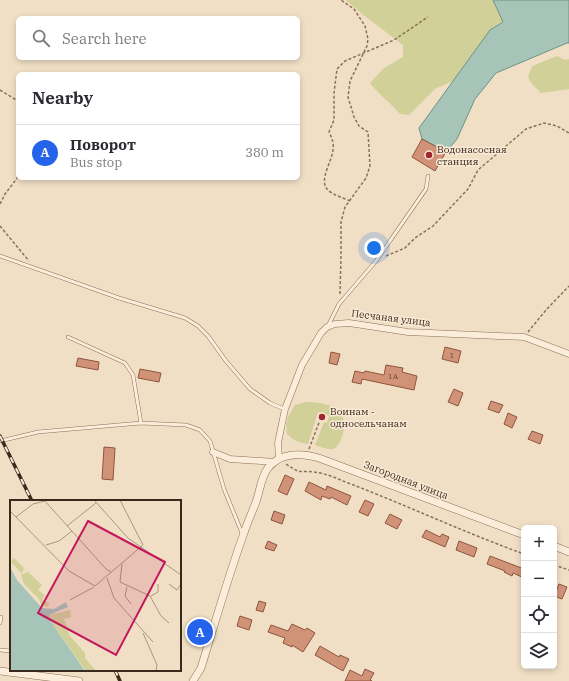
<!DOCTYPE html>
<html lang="en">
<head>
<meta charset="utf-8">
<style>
  :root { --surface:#fff; --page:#f2f2f3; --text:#2b2b33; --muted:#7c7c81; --line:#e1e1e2; --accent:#2563eb }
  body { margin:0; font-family:"IBM Plex Serif",serif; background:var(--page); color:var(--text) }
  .controls { position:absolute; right:12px; bottom:12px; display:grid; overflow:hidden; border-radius:6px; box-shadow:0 2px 6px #0003 }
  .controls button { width:36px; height:36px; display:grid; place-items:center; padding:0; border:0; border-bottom:1px solid var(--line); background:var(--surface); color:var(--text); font:20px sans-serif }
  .you { position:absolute; left:374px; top:248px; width:14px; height:14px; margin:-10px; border:3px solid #fff; border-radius:50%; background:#1a73e8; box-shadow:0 0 0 6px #1a73e833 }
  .badge { display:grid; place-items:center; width:26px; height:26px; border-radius:50%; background:var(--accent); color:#fff; font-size:13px; font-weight:700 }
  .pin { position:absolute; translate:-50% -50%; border:2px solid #fff; box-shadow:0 1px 4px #0006 }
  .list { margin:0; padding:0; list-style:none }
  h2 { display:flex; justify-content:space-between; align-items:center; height:52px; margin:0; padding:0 16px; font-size:17px }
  h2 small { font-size:13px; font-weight:400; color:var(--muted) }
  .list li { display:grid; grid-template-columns:26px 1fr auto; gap:12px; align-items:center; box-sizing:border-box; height:56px; padding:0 16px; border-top:1px solid var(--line) }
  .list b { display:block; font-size:15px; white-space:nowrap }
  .list p { margin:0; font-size:13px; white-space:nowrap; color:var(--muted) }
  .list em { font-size:13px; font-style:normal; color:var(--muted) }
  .icon { flex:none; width:22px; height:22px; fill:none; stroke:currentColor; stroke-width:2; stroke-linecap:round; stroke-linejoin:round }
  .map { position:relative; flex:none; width:569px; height:681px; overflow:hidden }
  .search { position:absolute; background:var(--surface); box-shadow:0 2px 6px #0003; left:16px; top:16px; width:284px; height:44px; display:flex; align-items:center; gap:10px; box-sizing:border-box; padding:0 14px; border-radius:6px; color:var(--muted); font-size:15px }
  .panel { position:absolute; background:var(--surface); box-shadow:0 2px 6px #0003; left:16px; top:72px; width:284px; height:108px; border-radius:6px }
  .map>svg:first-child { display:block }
</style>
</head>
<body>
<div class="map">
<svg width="569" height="681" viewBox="0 0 569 681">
  <rect width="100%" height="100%" fill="#f1dfc5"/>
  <path fill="#d0d098" d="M346,0H493L503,21L490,30L453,81L435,89L409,115L400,114C391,103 379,95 370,83L384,68L403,57V45L362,14Z
    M557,56L565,60L569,59V89L541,93L532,84L528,77L532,66Z
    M306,402C329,402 351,409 342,437C340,441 339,447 333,449C328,450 320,447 315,445L324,422L327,423L329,416L318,412L308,444C299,443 293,440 287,434C285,422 288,416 295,405Z"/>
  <path fill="#a7c4b8" stroke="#6c9385" d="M493,0H569V43H567L496,73L475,99L457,139L446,152L422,139L419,128L490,30L503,22Z"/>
  <path fill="#d19378" stroke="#8e543e" d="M422,139L446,152L435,171L412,157Z
    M445,347L461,351L458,363L442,359Z
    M331,352L340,354L337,365L329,363Z
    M78,358L99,362L98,370L76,366Z
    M386,365L403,368L402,372L417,376L414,390L362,379L361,384L352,382L355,371L364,373L365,371L384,375Z
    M140,369L161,373L159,382L138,378Z
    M454,389L463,393L458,406L448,402Z
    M491,401L503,405L499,413L488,409Z
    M508,413L517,417L512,428L504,424Z
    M532,431L543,435L540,444L528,439Z
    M104,447L115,448L113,480L102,479Z
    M285,475L294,479L287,495L278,491Z
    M309,482L326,490L327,486L351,496L347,505L331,497L330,499L322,496L321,500L305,491Z
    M365,500L374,504L368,516L359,512Z
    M274,511L285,515L282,524L271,520Z
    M390,514L402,520L397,529L385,523Z
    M426,530L440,537L442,534L449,537L445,547L422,537Z
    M268,541L277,545L274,551L265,548Z
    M459,541L477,548L474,557L456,550Z
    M490,556L524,569V578L513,573L512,576L504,572L505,571L487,564Z
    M559,584L567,587L562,599L554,596Z
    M259,601L266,603L263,612L256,610Z
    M240,616L252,620L249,630L237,626Z
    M292,624L305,630L307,628L315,633L303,652L292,645V647L283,643L285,638L268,632L271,625L288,631Z
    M320,646L339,657L340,655L349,659L343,671L315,655Z
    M365,669L374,673L370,680L372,681H345L350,670L362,676Z"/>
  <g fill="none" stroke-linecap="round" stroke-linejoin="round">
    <g stroke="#8d6f59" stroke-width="4">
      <path id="service" d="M0,256L119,298L185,318L198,326L208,336L226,361L250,389L270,403L284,409
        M328,326L339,304L376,261L426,189L428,176
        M68,337L125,363L133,375L141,423
        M0,441L38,432L141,423L186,425L200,430L210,441L224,489L242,533
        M0,623L1,617
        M0,650L11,651"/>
    </g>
    <g stroke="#8d6f59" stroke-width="7">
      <path id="minor" d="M213,452L230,459L275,462
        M279,459L278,443L285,409L302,365L321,333L327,327L335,324L349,323L408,332L524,337L569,354"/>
    </g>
    <g stroke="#8d6f59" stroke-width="8">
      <path id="tertiary" d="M554,546L569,552
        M0,671L79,681
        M193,681L201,668C215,623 228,577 244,533C247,523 252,513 256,502C260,491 261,477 268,468C281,452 301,453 319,458L524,535"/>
    </g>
    <path stroke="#8d6f59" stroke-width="1.5" stroke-dasharray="3 2" stroke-linecap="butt" d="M0,90L18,101
      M350,201C344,198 332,195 327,189C319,180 332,161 333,150C334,143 332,138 329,132L334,120V93L337,69L345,61L394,40L428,17
      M0,204L5,194L18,177
      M0,226L29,261
      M386,256L405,248L415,238L433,226L468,189L478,170L526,129L544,123L557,126L569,133
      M340,294L341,255V222L345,207L366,178L370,166L368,132L359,126L354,117L348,97L350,81L367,46L368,39L365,26L354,9L341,0
      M528,332L546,310L569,286
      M309,449L320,420
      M286,464C302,475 298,470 314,472C324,473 334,477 343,481C404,504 463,532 524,554
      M554,565L569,570"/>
    <use href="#service" stroke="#fbedd9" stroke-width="3"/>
    <use href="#minor" stroke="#fbedd9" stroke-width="6"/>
    <use href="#tertiary" stroke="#fbedd9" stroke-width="7"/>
    <g stroke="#3c291e" stroke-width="3.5">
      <path id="rail" d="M0,436L32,501
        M115,670L120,681"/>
    </g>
    <use href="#rail" stroke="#f8ead5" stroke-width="2" stroke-dasharray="6" stroke-linecap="butt"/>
  </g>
  <g fill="#a02634" stroke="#f8ead5" stroke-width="1.5">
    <circle cx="429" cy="155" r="4"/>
    <circle cx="322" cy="417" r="4"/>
  </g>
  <g text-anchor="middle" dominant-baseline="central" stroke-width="3" stroke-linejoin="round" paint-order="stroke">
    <g font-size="8" fill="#614434">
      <text x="452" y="355">1</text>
      <text x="393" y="376">1А</text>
    </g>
    <g font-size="10" fill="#3c291e" stroke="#f8ead5" text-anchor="start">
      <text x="437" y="149">Водонасосная<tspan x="437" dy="12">станция</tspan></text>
      <text x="330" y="411">Воинам -<tspan x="330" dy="12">односельчанам</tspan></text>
    </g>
    <g font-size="10" fill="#3c291e" stroke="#f8ead5">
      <text transform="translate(391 318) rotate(7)">Песчаная улица</text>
      <text transform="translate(406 480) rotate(21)">Загородная улица</text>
    </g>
  </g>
  <g transform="translate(10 500)">
    <rect width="171" height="171" fill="#f1dfc5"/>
    <path d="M4,58L14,68L12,74L1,62ZM18,72L32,85L28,90L35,95L32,100L39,103L38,107L31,105L29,99L14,84L11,75ZM60,110L61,117L54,119L60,136L75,153V158L86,171H76L39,119V115Z" fill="#d0d098"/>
    <path d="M0,67L7,80L32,108L44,109L56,102L58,107L39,115V119L75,171H0Z" fill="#a7c4b8"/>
    <path fill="none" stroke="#a99682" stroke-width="1" d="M34,0L96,69L101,72M84,0L118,38L171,75M0,11L59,71L85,86L133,45L110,0M6,17L23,4L35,1M57,26L86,3M36,45L49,41L62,31M112,64L110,82L140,96L151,116L159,123M97,78L104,98L143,142M159,84L167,90L171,84M117,87L115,96L121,104M141,96L148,92V84M60,100L84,87M133,133L147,165L146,171"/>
    <path fill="#c2185b" fill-opacity="0.15" stroke="#c2185b" stroke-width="2" d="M78,21L155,62L106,155L28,113Z"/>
    <rect width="171" height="171" fill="none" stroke="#3c291e" stroke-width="2"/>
  </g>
</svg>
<div class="controls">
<button>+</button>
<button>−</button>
<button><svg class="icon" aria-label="locate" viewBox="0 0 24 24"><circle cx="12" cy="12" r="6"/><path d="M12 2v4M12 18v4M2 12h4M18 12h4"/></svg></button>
<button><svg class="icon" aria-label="layers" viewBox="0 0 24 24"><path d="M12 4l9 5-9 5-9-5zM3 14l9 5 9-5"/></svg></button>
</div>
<div class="you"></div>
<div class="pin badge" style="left:200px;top:632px">A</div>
<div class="search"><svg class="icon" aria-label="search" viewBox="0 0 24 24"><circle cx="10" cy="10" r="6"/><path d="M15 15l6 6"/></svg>Search here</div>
<section class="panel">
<h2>Nearby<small></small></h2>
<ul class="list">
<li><span class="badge">A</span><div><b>Поворот</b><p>Bus stop</p></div><em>380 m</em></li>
</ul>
</section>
</div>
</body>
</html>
